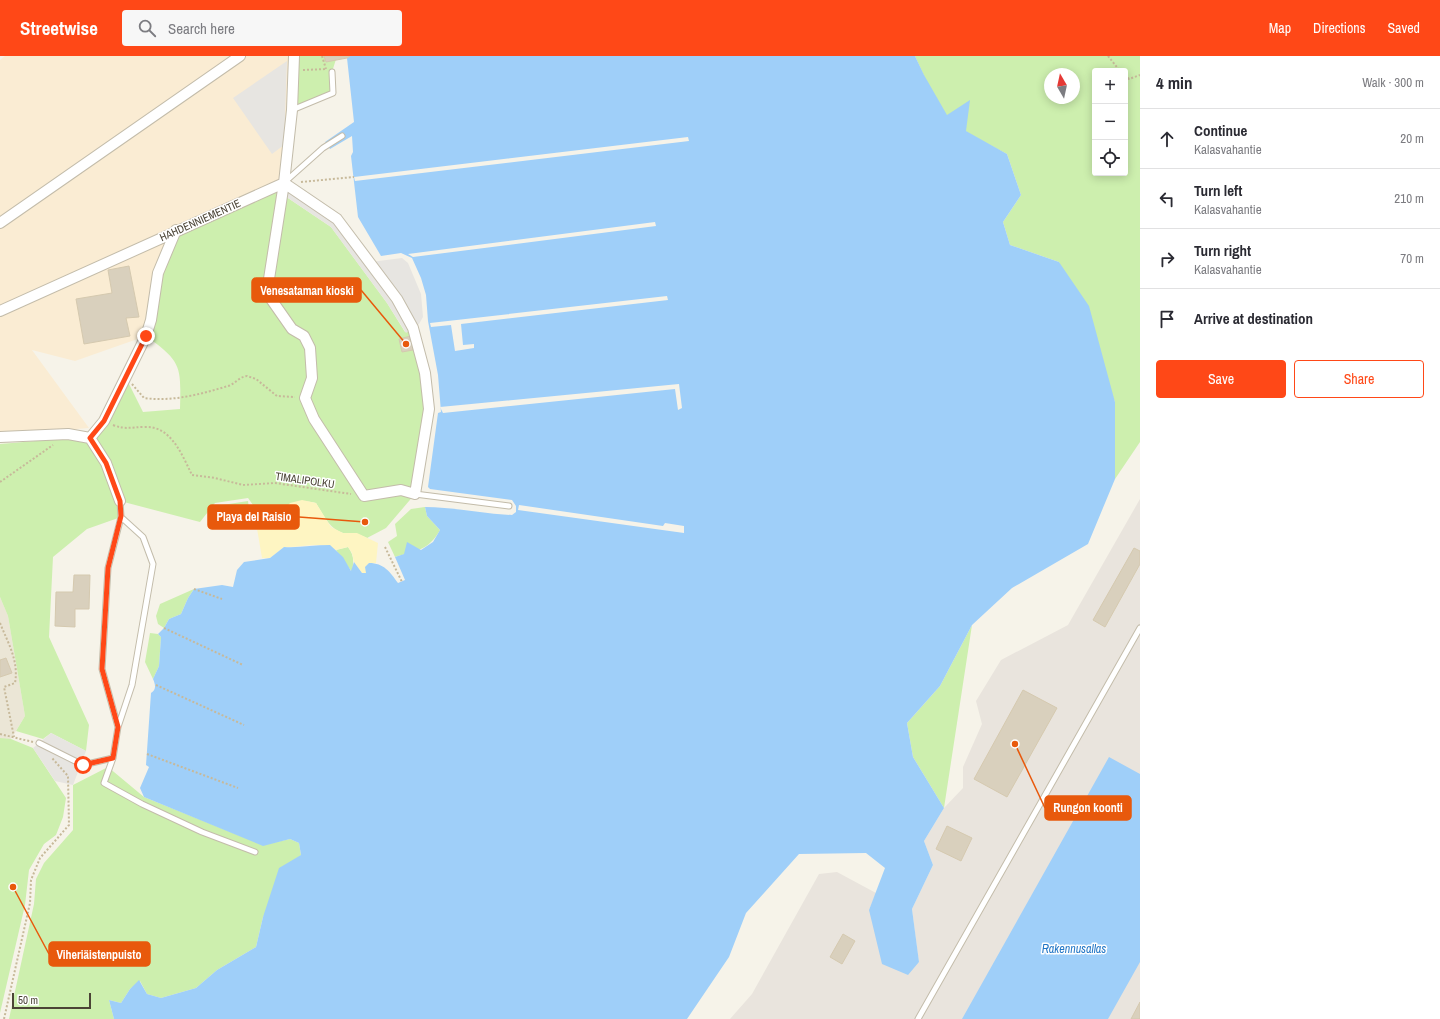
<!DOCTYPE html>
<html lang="en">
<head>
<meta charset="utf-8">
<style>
  :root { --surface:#fff; --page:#f7f7f7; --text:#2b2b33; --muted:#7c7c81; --line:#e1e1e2; --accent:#ff4817 }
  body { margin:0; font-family:"Archivo Narrow",sans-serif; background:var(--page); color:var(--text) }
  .controls { position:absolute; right:12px; top:12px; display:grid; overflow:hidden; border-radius:4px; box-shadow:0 2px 10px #0003 }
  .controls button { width:36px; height:36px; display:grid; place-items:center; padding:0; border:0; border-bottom:1px solid var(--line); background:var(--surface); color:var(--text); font:20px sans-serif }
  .compass { position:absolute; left:1044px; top:12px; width:36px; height:36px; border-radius:50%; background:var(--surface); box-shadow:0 2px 10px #0003; rotate:351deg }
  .scale { position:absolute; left:12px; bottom:10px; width:79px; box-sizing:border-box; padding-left:4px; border:2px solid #4b4436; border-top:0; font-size:11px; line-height:14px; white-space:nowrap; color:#4b4436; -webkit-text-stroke:3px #fff; paint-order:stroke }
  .stop { position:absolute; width:12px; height:12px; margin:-9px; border:3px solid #ff4817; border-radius:50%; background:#fff }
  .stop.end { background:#ff4817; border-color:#fff; box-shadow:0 1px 4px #0008 }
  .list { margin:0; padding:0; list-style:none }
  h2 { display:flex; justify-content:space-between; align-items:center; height:52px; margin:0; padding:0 16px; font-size:17px }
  h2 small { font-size:13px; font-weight:400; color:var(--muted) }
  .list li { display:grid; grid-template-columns:26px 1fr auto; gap:12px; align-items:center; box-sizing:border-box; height:60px; padding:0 16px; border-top:1px solid var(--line) }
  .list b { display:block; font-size:15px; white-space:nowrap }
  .list p { margin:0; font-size:13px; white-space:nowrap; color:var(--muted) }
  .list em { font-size:13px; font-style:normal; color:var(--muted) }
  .actions { display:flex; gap:8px; padding:12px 16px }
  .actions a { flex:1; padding:9px 0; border:1px solid var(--accent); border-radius:4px; text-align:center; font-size:14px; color:var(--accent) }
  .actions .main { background:var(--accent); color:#fff }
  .icon { flex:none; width:22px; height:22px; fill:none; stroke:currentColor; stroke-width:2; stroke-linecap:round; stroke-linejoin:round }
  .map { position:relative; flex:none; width:1140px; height:963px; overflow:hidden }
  header { display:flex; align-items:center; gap:24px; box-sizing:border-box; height:56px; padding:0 20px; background:var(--accent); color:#fff }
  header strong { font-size:19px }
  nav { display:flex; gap:22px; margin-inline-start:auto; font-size:14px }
  .search { width:280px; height:36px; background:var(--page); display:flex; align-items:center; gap:10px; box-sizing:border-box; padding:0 14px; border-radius:4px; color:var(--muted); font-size:15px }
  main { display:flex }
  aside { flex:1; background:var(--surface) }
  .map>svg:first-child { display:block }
</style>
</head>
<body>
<header>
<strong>Streetwise</strong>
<div class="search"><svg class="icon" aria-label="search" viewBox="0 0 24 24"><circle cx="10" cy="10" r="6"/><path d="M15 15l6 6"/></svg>Search here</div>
<nav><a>Map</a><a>Directions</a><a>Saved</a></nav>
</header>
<main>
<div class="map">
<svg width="1140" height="963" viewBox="0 0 1140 963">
  <rect width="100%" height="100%" fill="#f6f3e9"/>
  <path fill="#ebe6d6" d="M0,541L8,560L25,660L0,701Z"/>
  <path fill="#faecd3" d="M5,0H294L284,127L146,280L75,305L32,294L89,372L0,379V4Z"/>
  <path fill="#e9e4dd" d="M1140,443V963H730L752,938L819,818L837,816L876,837L869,854L919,907L912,853L933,809L924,785L944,752L963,732V711L982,668L976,645L1001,604L1068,569Z"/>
  <path fill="#cdefae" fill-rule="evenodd" d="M294,0H337L332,16L333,37L292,54Z
    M915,0H1140V386L1115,423V346L1059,206L1010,189L1003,166L1021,139L1007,98C987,87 963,77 947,60C936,48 922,15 915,0ZM1095,15H1125V117H1095ZM1050,18H1074V42H1050Z
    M284,127L282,138L331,171L387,247L405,276L413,272L429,353L415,438L386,472L367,482C355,476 354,479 343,477C329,473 323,458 316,447C303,444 294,444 284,454L253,449L248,442L215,447L200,466L120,445L121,461L87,473L53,501L49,581L89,669L86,695L51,677L43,683L16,675L25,660L8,560L0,541V388L48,384L90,382L126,322L143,356L180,353C181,310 182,306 146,280L158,217L176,174Z
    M248,445L251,468L219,473L216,450Z
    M425,451L427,460L440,474C428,495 417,494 395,501L388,486L397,480L395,468L411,453Z
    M348,491C354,499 354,505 352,516L336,494Z
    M194,533L188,542L181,558L169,563L164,572L158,568L156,560L160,548Z
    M972,569L944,752L913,701L907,667L940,630Z
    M150,577L158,578L161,581L159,610L153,623L145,606Z
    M0,682L11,683L33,692L66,742L63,761L56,779L44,788L29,814L25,849L0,957Z
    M108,711L144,741L263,789L290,783L299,787L301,799L263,861L256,891L217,914L196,932L161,942L147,938L140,925L130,933L121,947L109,944L114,963H9L34,848L36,823L44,807L73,774V729Z"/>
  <path fill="#fef5c2" d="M302,444L316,447L331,471L343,477H357L378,487L376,507H369L366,517H362L354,506L352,497L348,491L336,494C322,484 301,492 284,491L270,502H262L253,449L284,454L290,447Z"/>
  <path fill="#e7e5e1" d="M287,5L284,89L272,98L233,42Z
    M284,127L337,163L371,206L402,202L408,207L421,238L423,261L419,268L406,277L387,247L331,171L282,138Z
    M51,677L86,695L73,729L55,725L33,692Z"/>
  <path fill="#9fcff9" d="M350,0H915L924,19L947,59L970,44L966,75L1007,98L1021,139L1003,166L1010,189L1059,206L1089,250L1115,346V423L1088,488L1012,532L972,569L940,630L907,667L913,701L944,752L924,785L933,809L912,853L919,906L908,919L882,908L869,854L885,812L866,797L799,798L746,857L729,901L687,963H114L109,944L121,947L130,933L139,924L147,938L161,942L196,932L217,914L256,891L263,861L279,812L301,799L299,787L290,783L263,790L144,741L140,732L149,711L146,709L151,637C157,633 155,628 153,623L159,610L161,581L158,578L164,572L169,563L181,558L188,542L194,533L222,529L233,531L237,514L244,506L270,502L284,491C299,492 314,489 330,489L343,501L351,515L354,506L362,517H366L365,511L369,507C384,507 390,516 398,527L405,524L395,501L404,498L407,486L421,494L433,486L440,474L427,460L425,451C454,451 483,458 512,459L516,456V450L512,444L430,433L428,431L438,357L441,356L438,319L428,265L426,239L421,222L412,202L401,197L381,200L358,161L351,100L353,96L352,80L330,93L325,86L354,66L347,2Z
    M1109,701L1140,718V906L1108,963H962Z"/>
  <path fill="#f6f3e9" d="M688,81L689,85L355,125L354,121Z
    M655,166L656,170L413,201L408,198Z
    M667,240L668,244L461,268L463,289L474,288V292L455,295L451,269L431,271L430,267Z
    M679,328L682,352L678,354L675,333L443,357L440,351Z
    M519,449L663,470L665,467L684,470V477L518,454Z"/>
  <path fill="#d9d0bd" stroke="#d5c9af" d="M324,0H350L347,2L326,6Z
    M129,210L139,261L126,262L130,280L84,288L76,243L112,237L108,214Z
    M411,280L413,294L402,296L399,283Z
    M1134,492L1140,495V508L1105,571L1093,564Z
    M74,519H90L89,553H75V571L55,570L56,536H73Z
    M6,602L12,617L0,621V604Z
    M1023,634L1057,652L1007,741L974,723Z
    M947,770L972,782L961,805L936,793Z
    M843,878L855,885L842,908L830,901Z
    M1140,946V963H1131Z"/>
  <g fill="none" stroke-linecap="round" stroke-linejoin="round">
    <g stroke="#c3bcaa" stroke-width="7">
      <path id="service" d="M292,54L333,37L332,16
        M286,125L323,92L342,80
        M415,438L509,450
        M118,671L132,629L153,508L143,481L121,461
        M39,687L83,709L113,702L118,671L102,613L108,512L121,461L120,445
        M113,702L104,727L142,748L202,776L255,796
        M918,963L1140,572"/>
    </g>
    <g stroke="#c3bcaa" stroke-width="12">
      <path id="minor" d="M284,127L337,163L397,243L413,272L425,317L429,353L415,438L401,434L364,440L314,363L305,342L312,322L310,292L304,280L292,273L271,243L269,223Z
        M0,167L240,0
        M0,255L284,127L292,54L294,0
        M0,381L68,378L90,382L106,407L120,445
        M90,382L104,365L146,280L151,264L158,217L176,174"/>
    </g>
    <path stroke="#c7b99a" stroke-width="2" stroke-dasharray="2 2" stroke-linecap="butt" d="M322,0L326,13
      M1108,0L1120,15
      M303,14L326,13
      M1125,19L1129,23L1140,19
      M301,126L354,121
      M132,328L144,342C173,346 201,338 228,330C235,328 239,321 247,320L256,323L277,340L295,341
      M113,369C126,374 131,371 144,371C171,369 182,399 192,419L215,422L243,429L275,427L351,438
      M0,426L53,389
      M385,491L402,526
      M194,533L222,543
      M0,567C8,587 19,605 15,627L4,631L14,681
      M164,572L243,609
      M156,629L244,669
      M0,678L33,686
      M147,698L238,732
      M4,963L30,847L31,824L40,802L69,769L68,720L52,702"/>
    <use href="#service" stroke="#fff" stroke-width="5"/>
    <use href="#minor" stroke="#fff" stroke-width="10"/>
  </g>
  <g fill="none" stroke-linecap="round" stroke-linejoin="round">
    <path stroke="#ff4817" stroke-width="5" d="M83,709L113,702L118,671L102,613L108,512L121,460L120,445L106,407L90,382L104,365L146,280"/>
  </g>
  <g text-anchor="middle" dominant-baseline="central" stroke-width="3" stroke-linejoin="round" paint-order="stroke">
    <g font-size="11" fill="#4b4436" stroke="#fff">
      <text transform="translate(200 164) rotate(-24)">HAHDENNIEMENTIE</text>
      <text transform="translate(305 424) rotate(8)">TIMALIPOLKU</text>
    </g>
    <g font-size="12" font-style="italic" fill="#2176c6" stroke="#fff">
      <text x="1074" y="893">Rakennusallas</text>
    </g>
  </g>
  <path fill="none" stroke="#e8590c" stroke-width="1.5" d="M406 288L361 234M365 466L299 461M1015 688L1045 752M13 831L49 898"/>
  <g fill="#e8590c" stroke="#fff" stroke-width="1.5">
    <circle cx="406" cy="288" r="4"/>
    <circle cx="365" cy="466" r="4"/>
    <circle cx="1015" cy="688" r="4"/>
    <circle cx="13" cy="831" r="4"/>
  </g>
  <g fill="#e8590c" stroke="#e8590c" stroke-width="1.5">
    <rect x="252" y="222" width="109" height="24" rx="4"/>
    <rect x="208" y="449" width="91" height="24" rx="4"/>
    <rect x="1045" y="740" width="86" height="24" rx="4"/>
    <rect x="49" y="886" width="101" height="24" rx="4"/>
  </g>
  <g font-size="12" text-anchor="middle" font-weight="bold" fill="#fff">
    <text x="307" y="239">Venesataman kioski</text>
    <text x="254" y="465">Playa del Raisio</text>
    <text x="1088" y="756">Rungon koonti</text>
    <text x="99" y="903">Viheriäistenpuisto</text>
  </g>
</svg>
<div class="controls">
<button>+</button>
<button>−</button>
<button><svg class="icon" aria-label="locate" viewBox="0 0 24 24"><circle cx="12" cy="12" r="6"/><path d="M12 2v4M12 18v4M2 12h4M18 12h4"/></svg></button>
</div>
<svg class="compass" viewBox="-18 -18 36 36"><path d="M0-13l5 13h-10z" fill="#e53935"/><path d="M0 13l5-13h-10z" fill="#7c7c81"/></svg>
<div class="scale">50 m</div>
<div class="stop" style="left:83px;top:709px"></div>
<div class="stop end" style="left:146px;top:280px"></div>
</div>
<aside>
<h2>4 min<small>Walk · 300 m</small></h2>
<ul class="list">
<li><svg class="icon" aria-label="ahead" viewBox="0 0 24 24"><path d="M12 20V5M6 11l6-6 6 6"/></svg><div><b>Continue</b><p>Kalasvahantie</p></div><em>20 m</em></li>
<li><svg class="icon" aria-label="left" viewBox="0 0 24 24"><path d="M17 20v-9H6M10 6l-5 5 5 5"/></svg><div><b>Turn left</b><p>Kalasvahantie</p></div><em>210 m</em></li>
<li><svg class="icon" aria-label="right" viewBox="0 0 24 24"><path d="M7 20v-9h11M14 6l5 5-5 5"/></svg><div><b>Turn right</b><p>Kalasvahantie</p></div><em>70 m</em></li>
<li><svg class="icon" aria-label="arrive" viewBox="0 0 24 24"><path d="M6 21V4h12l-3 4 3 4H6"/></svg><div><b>Arrive at destination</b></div></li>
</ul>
<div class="actions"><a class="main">Save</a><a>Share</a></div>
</aside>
</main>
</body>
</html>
